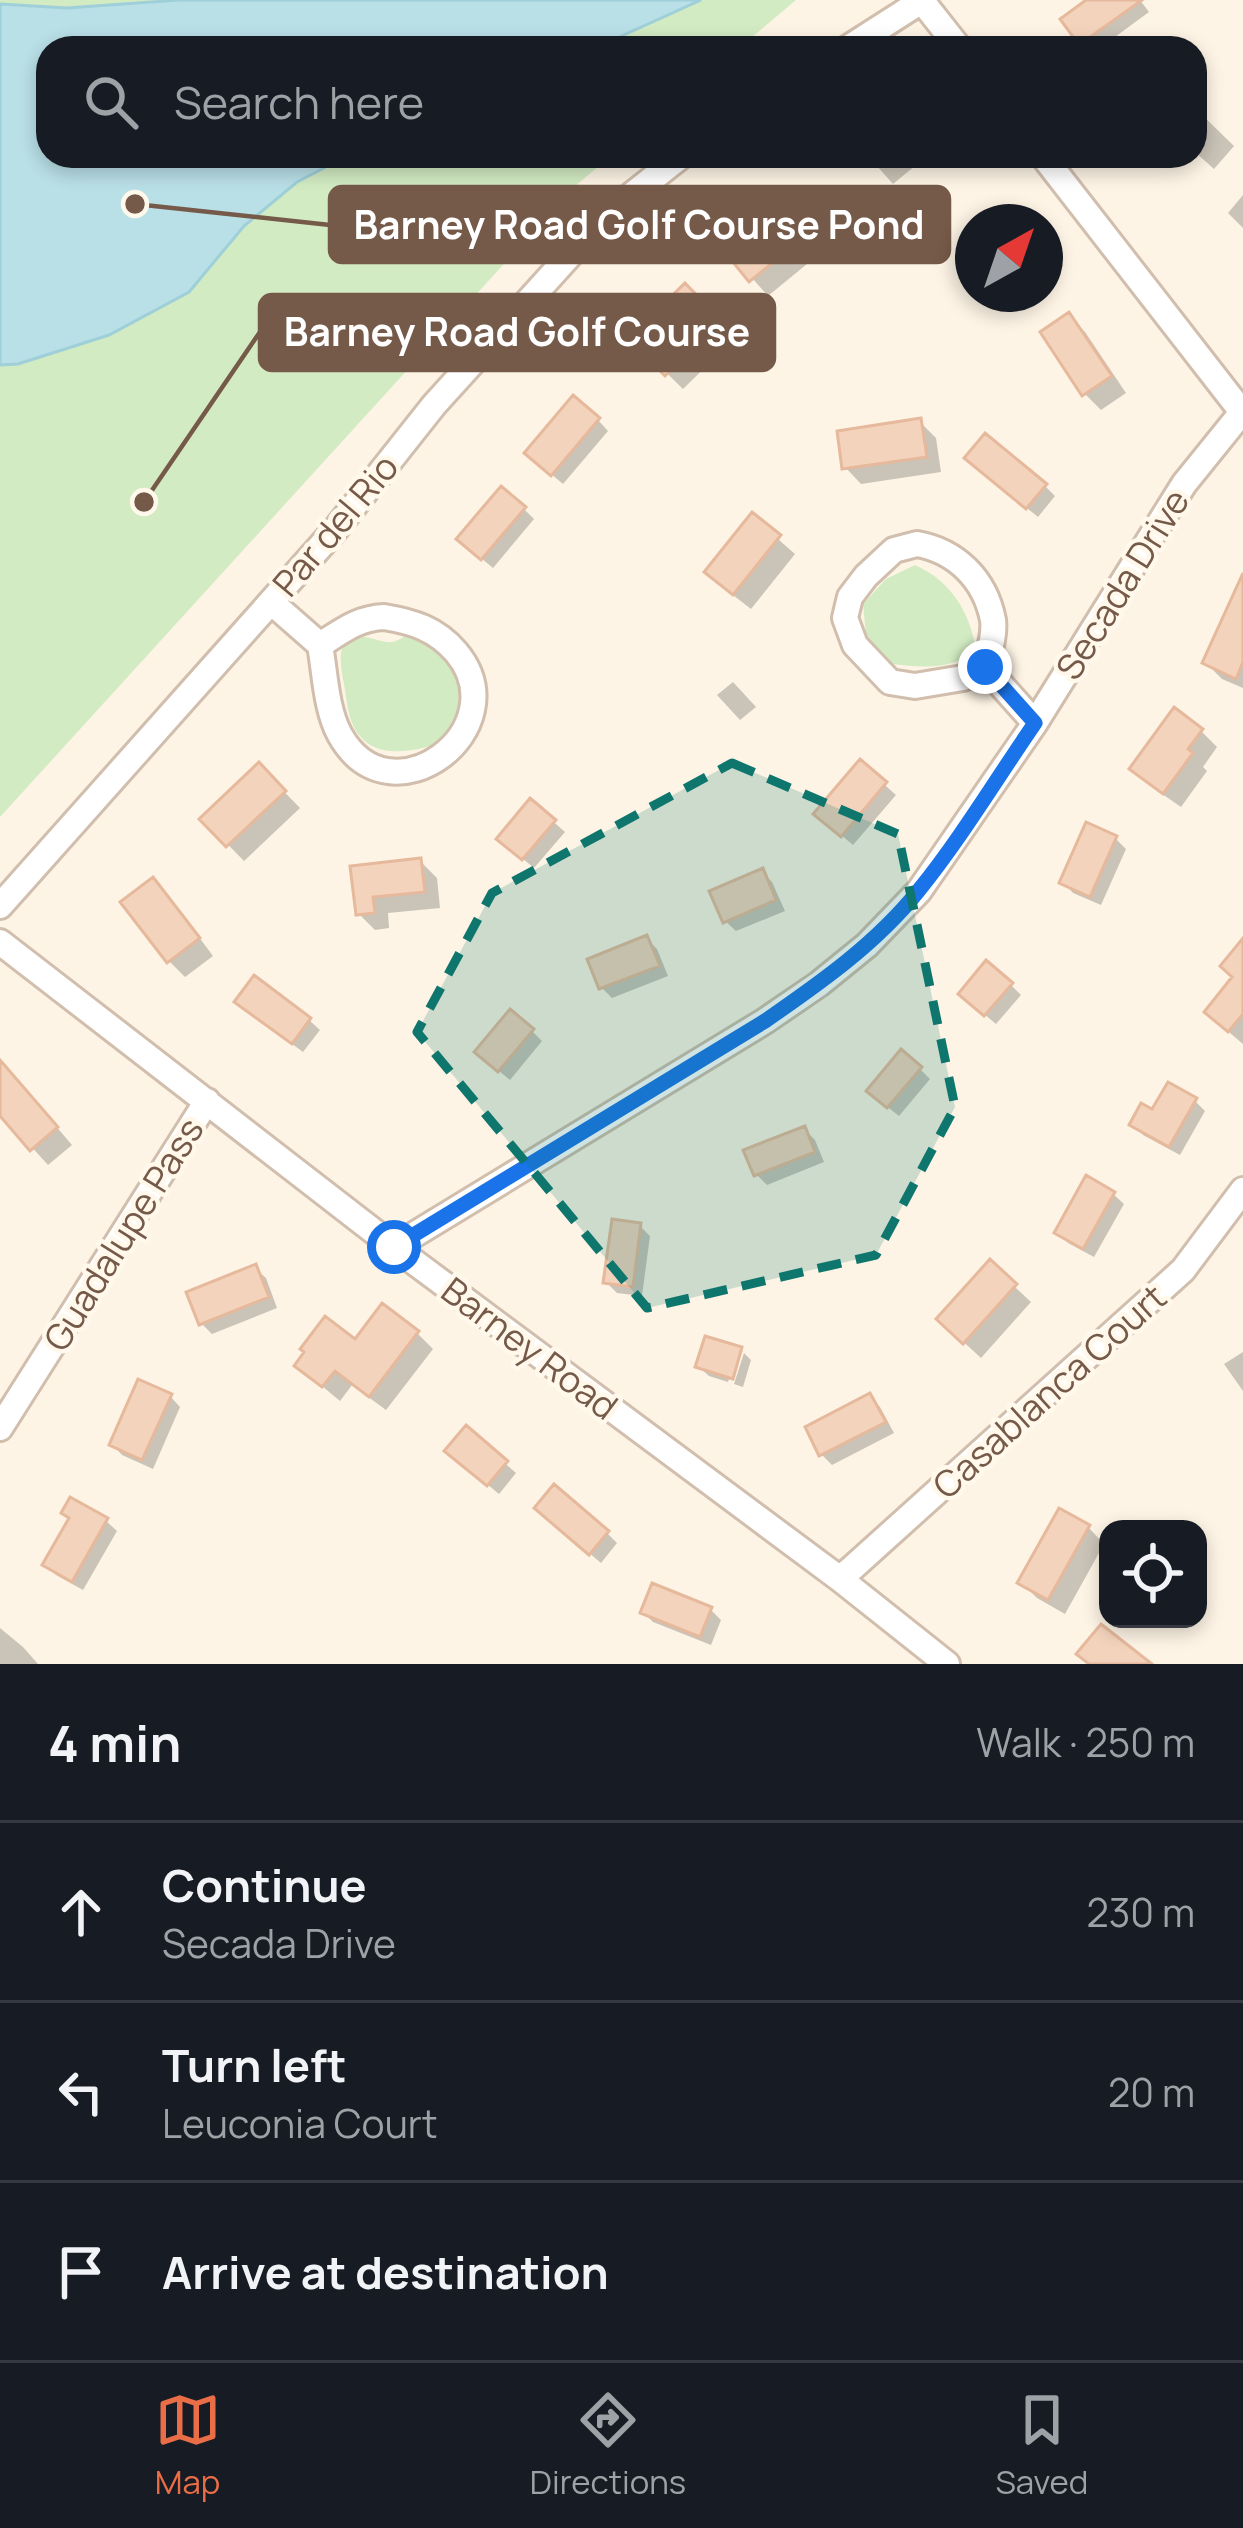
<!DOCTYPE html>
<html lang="en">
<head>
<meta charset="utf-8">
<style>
  :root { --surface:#171b24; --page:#20242c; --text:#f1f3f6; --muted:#9ea1a6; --line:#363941; --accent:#e96e48 }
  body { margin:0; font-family:Manrope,sans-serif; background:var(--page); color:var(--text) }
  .controls { position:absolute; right:36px; bottom:36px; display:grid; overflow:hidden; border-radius:24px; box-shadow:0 6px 18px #0003 }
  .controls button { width:108px; height:108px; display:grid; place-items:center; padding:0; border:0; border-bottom:3px solid var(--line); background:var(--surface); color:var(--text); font:60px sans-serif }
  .compass { position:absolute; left:955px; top:204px; width:108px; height:108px; border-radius:50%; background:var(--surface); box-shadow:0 6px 18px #0003; rotate:40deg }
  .stop { position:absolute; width:36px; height:36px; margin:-27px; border:9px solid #1a73e8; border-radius:50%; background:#fff }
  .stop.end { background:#1a73e8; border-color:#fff; box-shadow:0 3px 12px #0008 }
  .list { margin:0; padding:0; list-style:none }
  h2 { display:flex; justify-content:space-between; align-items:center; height:156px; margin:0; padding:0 48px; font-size:51px }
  h2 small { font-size:39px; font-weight:400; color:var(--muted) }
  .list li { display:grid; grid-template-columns:78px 1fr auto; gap:36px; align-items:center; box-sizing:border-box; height:180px; padding:0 48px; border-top:3px solid var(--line) }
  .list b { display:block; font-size:45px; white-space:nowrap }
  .list p { margin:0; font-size:39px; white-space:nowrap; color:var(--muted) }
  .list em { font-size:39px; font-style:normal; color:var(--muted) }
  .icon { flex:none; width:66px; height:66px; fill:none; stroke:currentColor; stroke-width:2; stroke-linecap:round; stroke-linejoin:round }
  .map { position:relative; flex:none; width:1243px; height:1664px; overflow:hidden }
  .search { position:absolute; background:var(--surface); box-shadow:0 6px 18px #0003; left:36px; right:36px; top:36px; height:132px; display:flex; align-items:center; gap:30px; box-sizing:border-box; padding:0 42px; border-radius:36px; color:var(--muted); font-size:45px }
  .sheet { height:696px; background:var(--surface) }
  nav { display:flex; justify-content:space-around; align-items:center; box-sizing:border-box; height:168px; border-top:3px solid var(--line); background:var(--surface); font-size:33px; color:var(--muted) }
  nav a { display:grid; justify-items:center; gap:6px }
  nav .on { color:var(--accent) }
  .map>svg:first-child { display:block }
</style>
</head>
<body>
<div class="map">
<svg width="1243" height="1664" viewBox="0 0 1243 1664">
  <rect width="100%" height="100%" fill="#fdf4e5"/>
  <path fill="#d2ebc3" d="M0,0H796L739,48H48V156H611L574,187L0,817Z
    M915,565C951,581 970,612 976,650C952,671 920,667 891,664L866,635L863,604L886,579Z
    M409,634C478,659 489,748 401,751C386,752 370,749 360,736C348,723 347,701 344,684C340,664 334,634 365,637C373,638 384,643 392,642C398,641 403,637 409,634Z"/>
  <path fill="#b9dfe7" stroke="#9fcfd9" stroke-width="3" d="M179,0H701L595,48H48V156H347L297,182L244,226L189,292L109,335L18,364L0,365V4L67,8Z"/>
  <path fill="#0003" d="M1091,0H1140L1149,12L1100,48H1086L1064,19Z
    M1195,108L1234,146L1214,169L1195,152Z
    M868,156H927L893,184Z
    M1243,195V228L1228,213Z
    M811,212L835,241L768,296L728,251Z
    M684,287L735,338L683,389L632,339Z
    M1069,316L1085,332L1126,393L1101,410L1085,394Z
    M598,420L608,431L563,484L538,463Z
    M920,422L936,438L941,472L861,484L845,467Z
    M978,468L1045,486L1055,496L1038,517Z
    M524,509L534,519L493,568L470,549Z
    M753,517L795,554L751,609L724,588Z
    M1243,592V688L1222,679L1206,663Z
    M733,682L756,707L740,720L717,695Z
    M1201,731L1217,747L1203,767L1207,771L1181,807L1149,785L1133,769Z
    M860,763L896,795L853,845L828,824Z
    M259,766L300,808L244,861L203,819Z
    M531,802L565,832L534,868L511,849Z
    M1116,839L1126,849L1101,905L1073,893L1063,882Z
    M420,861L437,878L440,908L388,913L389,928L375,930L358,913L354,868Z
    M762,872L772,882L785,911L736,931L725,921Z
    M169,897L213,956L185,977L169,961L125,902Z
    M647,939L657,949L668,976L612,998L602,988Z
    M1243,952V1044L1224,1028Z
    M1011,985L1021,995L996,1024L972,1004Z
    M249,1012L309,1020L320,1030L303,1052Z
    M532,1031L542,1041L510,1080L488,1062Z
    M920,1069L930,1079L899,1116L880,1101Z
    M0,1081L25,1090L72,1145L48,1165L0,1112Z
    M1195,1101L1205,1111L1180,1155L1143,1135L1133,1124Z
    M804,1129L815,1140L824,1162L767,1185L756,1174Z
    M1113,1194L1124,1204L1094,1257L1068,1243L1058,1233Z
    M640,1226L650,1236L642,1296L617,1293L606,1282Z
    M990,1264L1031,1302L981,1358L956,1335Z
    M255,1268L266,1278L277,1308L212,1334L201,1323Z
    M417,1333L433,1349L386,1410L352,1385L340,1401L298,1366L356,1343Z
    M741,1350L743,1352H738L728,1382L709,1376L698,1366Z
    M1243,1352V1391L1224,1364Z
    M744,1353L751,1360L743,1387L734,1384Z
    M170,1396L180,1407L153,1469L122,1455L112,1444Z
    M870,1397L880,1407L894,1433L832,1465L822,1455Z
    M466,1430L516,1473L499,1494L459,1461Z
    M548,1518L607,1533L617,1543L601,1563Z
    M72,1519L106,1521L117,1531L83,1590L56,1575L46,1564Z
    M1088,1527L1104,1544L1065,1614L1037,1598L1021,1582Z
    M710,1609L721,1620L711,1645L653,1622L643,1612Z
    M0,1628L23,1647L38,1664H0Z"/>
  <path fill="#f3d3bc" stroke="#e6b99c" stroke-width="3" d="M1086,0H1142L1079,45L1060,19Z
    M795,192L821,223L749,282L724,251Z
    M685,283L721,320L665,376L628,339Z
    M1069,312L1112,376L1082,396L1040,332Z
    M573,395L600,418L551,476L524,453Z
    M921,418L927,457L842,469L837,431Z
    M985,433L1047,484L1026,509L964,458Z
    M501,486L526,507L481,560L456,539Z
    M752,512L781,535L733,595L704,572Z
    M1243,573V662L1236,679L1202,663Z
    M1174,707L1203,729L1188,749L1193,753L1163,794L1129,769Z
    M860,759L887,782L841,837L813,814Z
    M259,762L286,791L226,847L199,819Z
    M530,798L556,820L522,860L496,839Z
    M1086,822L1117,836L1090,897L1059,883Z
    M421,858L425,892L373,897L375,913L356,915L350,866Z
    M763,868L776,900L723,923L709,891Z
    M153,877L200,938L167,963L120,902Z
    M647,935L660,966L599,989L587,959Z
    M1243,938V1014L1228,1032L1204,1012L1232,977L1220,966Z
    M986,960L1013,983L984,1016L958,994Z
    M254,975L311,1018L292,1044L234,1002Z
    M510,1009L534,1029L498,1072L474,1052Z
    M901,1049L922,1067L887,1108L866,1091Z
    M0,1060L58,1127L30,1151L0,1116Z
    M1168,1082L1197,1098L1169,1147L1129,1125L1141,1103L1152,1109Z
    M805,1126L815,1152L754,1176L743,1150Z
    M1086,1175L1115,1192L1083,1249L1054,1233Z
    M612,1219L641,1223L633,1287L603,1283Z
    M990,1259L1017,1284L963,1344L936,1319Z
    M256,1264L269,1297L199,1325L186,1292Z
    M382,1303L419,1331L369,1397L335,1371L322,1387L294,1366L304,1352L300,1349L325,1316L355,1339Z
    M705,1336L742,1347L733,1379L695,1367Z
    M138,1379L172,1394L142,1460L109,1445Z
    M870,1393L886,1422L819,1456L805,1427Z
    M466,1425L508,1461L487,1486L444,1451Z
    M554,1484L609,1531L589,1555L534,1508Z
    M70,1497L108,1518L72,1582L42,1565L69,1518L61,1513Z
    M1059,1508L1090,1525L1048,1600L1017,1583Z
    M652,1583L712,1607L700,1637L640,1613Z
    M1101,1624L1152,1664H1089L1076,1654Z"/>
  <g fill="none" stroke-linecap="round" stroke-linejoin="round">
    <g stroke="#d1bead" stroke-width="30">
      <path id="minor" d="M922,1L959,48
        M848,48L923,0
        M1043,156L1242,412
        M917,544C956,551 985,579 993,620C995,636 989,652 985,667L963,678L915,686L890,682L855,645L845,618L850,597L866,576L894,550Z
        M271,602L320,645
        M384,617C414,622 436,629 456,652C520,728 391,826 340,735C326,710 325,673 320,645C342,631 358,618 384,617Z
        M985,667L1035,723
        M0,906L335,530L434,405L588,235L619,205L681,156
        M0,942L394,1247L840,1579L947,1664
        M394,1247L765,1021L819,984L867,945L919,891L1035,723L1184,484L1243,411
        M0,1428L207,1101
        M840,1579L1183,1270L1243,1190"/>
    </g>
    <use href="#minor" stroke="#fff" stroke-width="24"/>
  </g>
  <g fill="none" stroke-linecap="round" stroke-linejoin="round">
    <path stroke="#1a73e8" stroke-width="15" d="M394,1247L765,1021C820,983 877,943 919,890C961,838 997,778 1035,723L985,667"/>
  </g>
  <path fill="#0f766e" fill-opacity="0.2" stroke="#0f766e" stroke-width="9" stroke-dasharray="24 15" stroke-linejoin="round" d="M732,763L898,834L955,1107L876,1255L647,1308L417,1032L492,893Z"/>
  <g text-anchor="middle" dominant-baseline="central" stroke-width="9" stroke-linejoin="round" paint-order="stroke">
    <g font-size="36" fill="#765a49" stroke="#fff8eb">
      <text transform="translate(335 525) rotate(-50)">Par del Rio</text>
      <text transform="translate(1122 584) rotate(-58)">Secada Drive</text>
      <text transform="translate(123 1234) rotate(-58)">Guadalupe Pass</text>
      <text transform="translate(530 1348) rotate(37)">Barney Road</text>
      <text transform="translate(1049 1391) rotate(-42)">Casablanca Court</text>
    </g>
  </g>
  <path fill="none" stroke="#765a49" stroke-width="4.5" d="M135 204L330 225M144 502L260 332"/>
  <g fill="#765a49" stroke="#fff8eb" stroke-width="4.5">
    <circle cx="135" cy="204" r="12"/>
    <circle cx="144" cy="502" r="12"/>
  </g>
  <g fill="#765a49" stroke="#765a49" stroke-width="4.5">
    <rect x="330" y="187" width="619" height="75" rx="12"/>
    <rect x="260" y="295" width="514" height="75" rx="12"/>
  </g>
  <g font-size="39" text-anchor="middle" font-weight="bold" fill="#fff">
    <text x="639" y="239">Barney Road Golf Course Pond</text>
    <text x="517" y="346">Barney Road Golf Course</text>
  </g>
</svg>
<div class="controls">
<button><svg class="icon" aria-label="locate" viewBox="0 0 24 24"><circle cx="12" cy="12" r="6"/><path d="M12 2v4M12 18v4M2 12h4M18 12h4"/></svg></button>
</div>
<svg class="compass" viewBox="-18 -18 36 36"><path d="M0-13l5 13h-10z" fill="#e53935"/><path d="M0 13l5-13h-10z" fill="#9ea1a6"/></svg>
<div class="stop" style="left:394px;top:1247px"></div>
<div class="stop end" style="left:985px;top:667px"></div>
<div class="search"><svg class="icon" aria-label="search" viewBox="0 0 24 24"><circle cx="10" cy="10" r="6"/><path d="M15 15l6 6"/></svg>Search here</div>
</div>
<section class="sheet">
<h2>4 min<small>Walk · 250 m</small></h2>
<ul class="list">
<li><svg class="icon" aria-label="ahead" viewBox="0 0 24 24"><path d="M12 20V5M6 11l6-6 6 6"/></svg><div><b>Continue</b><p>Secada Drive</p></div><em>230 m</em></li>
<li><svg class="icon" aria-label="left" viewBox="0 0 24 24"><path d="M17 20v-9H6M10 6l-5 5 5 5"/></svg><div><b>Turn left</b><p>Leuconia Court</p></div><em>20 m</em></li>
<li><svg class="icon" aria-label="arrive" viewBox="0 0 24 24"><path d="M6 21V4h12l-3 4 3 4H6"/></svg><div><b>Arrive at destination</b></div></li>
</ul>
</section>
<nav>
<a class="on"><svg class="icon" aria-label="map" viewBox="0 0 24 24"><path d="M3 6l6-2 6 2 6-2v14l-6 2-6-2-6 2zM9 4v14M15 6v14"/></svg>Map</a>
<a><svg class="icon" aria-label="directions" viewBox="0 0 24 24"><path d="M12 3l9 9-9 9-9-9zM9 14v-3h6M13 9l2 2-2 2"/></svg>Directions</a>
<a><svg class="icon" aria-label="saved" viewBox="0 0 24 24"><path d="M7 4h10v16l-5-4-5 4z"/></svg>Saved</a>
</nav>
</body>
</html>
